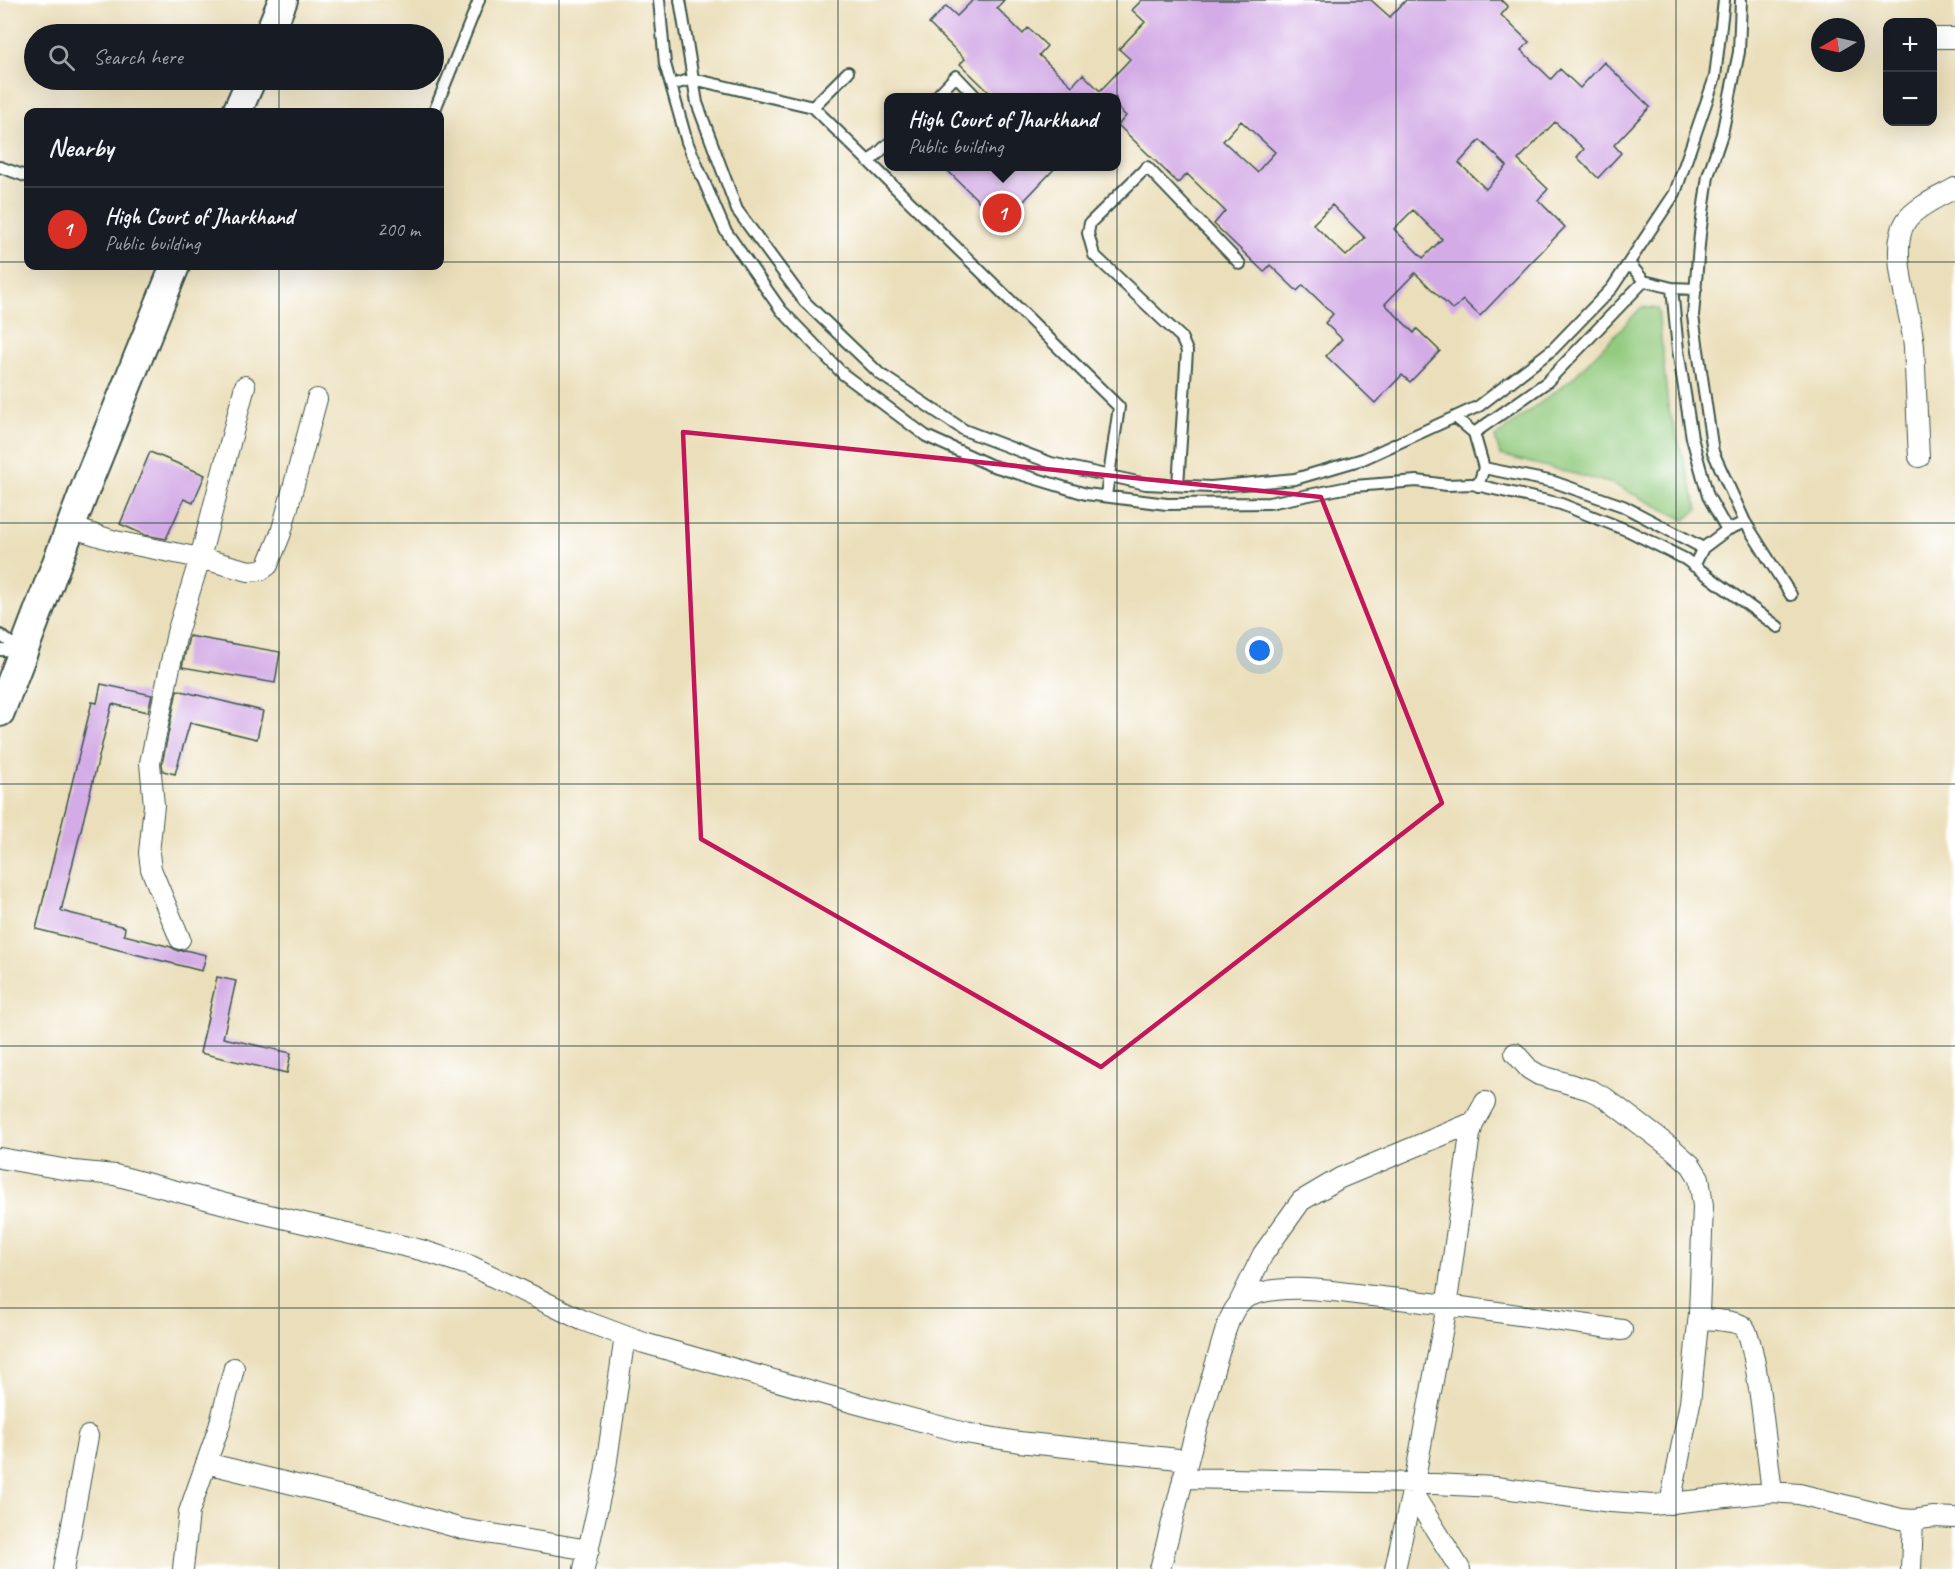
<!DOCTYPE html>
<html lang="en">
<head>
<meta charset="utf-8">
<style>
  :root { --surface:#171b24; --page:#242831; --text:#f1f3f6; --muted:#9ea1a6; --line:#363941; --accent:#d93025 }
  body { margin:0; font-family:Caveat,sans-serif; background:var(--page); color:var(--text) }
  .controls { position:absolute; right:18px; top:18px; display:grid; overflow:hidden; border-radius:12px; box-shadow:0 6px 24px #0002 }
  .controls button { width:54px; height:54px; display:grid; place-items:center; padding:0; border:0; border-bottom:2px solid var(--line); background:var(--surface); color:var(--text); font:30px sans-serif }
  .compass { position:absolute; left:1811px; top:18px; width:54px; height:54px; border-radius:50%; background:var(--surface); box-shadow:0 6px 24px #0002; rotate:261deg }
  .you { position:absolute; left:1260px; top:651px; width:21px; height:21px; margin:-15px; border:4px solid #fff; border-radius:50%; background:#1a73e8; box-shadow:0 0 0 9px #1a73e833 }
  .badge { display:grid; place-items:center; width:39px; height:39px; border-radius:50%; background:var(--accent); color:#fff; font-size:20px; font-weight:700 }
  .pin { position:absolute; translate:-50% -50%; border:3px solid #fff; box-shadow:0 2px 6px #0006 }
  .popup { position:absolute; left:884px; top:93px; width:237px; height:78px; box-sizing:border-box; display:grid; place-content:center; border-radius:12px; background:var(--surface); filter:drop-shadow(0 2px 4px #0005); font-size:20px; white-space:nowrap; color:var(--muted) }
  .popup b { font-size:22px; color:var(--text) }
  .popup::after { content:''; position:absolute; left:50%; top:100%; margin-left:-12px; border:12px solid transparent; border-top-color:var(--surface) }
  .list { margin:0; padding:0; list-style:none }
  h2 { display:flex; justify-content:space-between; align-items:center; height:78px; margin:0; padding:0 24px; font-size:26px }
  h2 small { font-size:20px; font-weight:400; color:var(--muted) }
  .list li { display:grid; grid-template-columns:39px 1fr auto; gap:18px; align-items:center; box-sizing:border-box; height:84px; padding:0 24px; border-top:2px solid var(--line) }
  .list b { display:block; font-size:22px; white-space:nowrap }
  .list p { margin:0; font-size:20px; white-space:nowrap; color:var(--muted) }
  .list em { font-size:20px; font-style:normal; color:var(--muted) }
  .icon { flex:none; width:33px; height:33px; fill:none; stroke:currentColor; stroke-width:2; stroke-linecap:round; stroke-linejoin:round }
  .map { position:relative; flex:none; width:1955px; height:1569px; overflow:hidden }
  .search { position:absolute; background:var(--surface); box-shadow:0 6px 24px #0002; left:24px; top:24px; width:420px; height:66px; display:flex; align-items:center; gap:15px; box-sizing:border-box; padding:0 21px; border-radius:33px; color:var(--muted); font-size:22px }
  .panel { position:absolute; background:var(--surface); box-shadow:0 6px 24px #0002; left:24px; top:108px; width:420px; height:162px; border-radius:12px }
  .map>svg:first-child { display:block }
</style>
</head>
<body>
<div class="map">
<svg width="1955" height="1569" viewBox="0 0 1955 1569">
  <rect width="100%" height="100%" fill="#fff"/>
  <filter id="ink" filterUnits="userSpaceOnUse"><feTurbulence type="fractalNoise" baseFrequency=".0167" numOctaves="2"/><feDisplacementMap in="SourceGraphic" scale="12" xChannelSelector="R" yChannelSelector="G"/><feConvolveMatrix kernelMatrix="1 2 1 2 8 2 1 2 1" color-interpolation-filters="sRGB"/></filter>
  <filter id="wash" filterUnits="userSpaceOnUse"><feTurbulence type="fractalNoise" baseFrequency=".008" numOctaves="4" result="noise"/><feDisplacementMap in="SourceGraphic" scale="24" xChannelSelector="R" yChannelSelector="G"/><feGaussianBlur stdDeviation="1.35" result="paint"/><feColorMatrix in="noise" values="0 0 0 0 0 0 0 0 0 0 0 0 0 0 0 0 0 1.4 0 .05"/><feComposite in="paint" operator="in"/></filter>
  <g filter="url(#wash)">
    <rect width="100%" height="100%" fill="#ebdfbb"/>
    <path fill="#92ca7e" stroke="#588459" stroke-width="1.5" d="M1642,307L1658,309L1668,406L1698,509L1685,520L1613,484L1500,455L1495,437L1572,379Z"/>
    <g id="blocks">
      <path fill="#d3abe6" fill-rule="evenodd" d="M973,0H1004L997,8L1023,34L1028,28L1047,46L1039,55L1072,86L1083,74L1100,91L1130,59L1119,49L1145,22L1132,10L1142,0H1371L1390,17L1406,0H1501L1508,7L1501,15L1529,42L1521,50L1551,79L1560,69L1580,88L1604,62L1650,107L1614,145L1621,153L1598,178L1577,157L1584,149L1555,122L1518,160L1548,189L1538,200L1565,227L1480,316L1463,300L1453,310L1415,273L1385,304L1414,333L1417,329L1440,351L1410,382L1402,375L1375,403L1326,356L1342,339L1325,323L1333,314L1303,285L1297,291L1270,265L1264,272L1214,224L1225,211L1187,174L1178,183L1118,125L1126,116L1116,106V98H995L960,64L965,59L929,24L946,6L957,16ZM1241,121L1275,152L1257,172L1223,141ZM1480,140L1507,166L1486,189L1459,163ZM1332,205L1365,238L1346,256L1313,224ZM1413,210L1442,239L1423,258L1394,229Z
        M943,166H1057L1002,224Z
        M150,452L205,475L193,503L184,499L166,539L145,535L120,524Z
        M189,636L280,652L275,683L182,667Z
        M101,684L152,695L148,712L112,704L61,911L125,927L124,935L171,947L178,951L185,950L206,955L202,971L36,929L92,702L97,703Z
        M177,690L263,711L257,739L190,723L175,774L163,771L162,764Z
        M217,977L236,981L223,1038L291,1053L287,1073L200,1053Z"/>
    </g>
  </g>
  <g filter="url(#ink)">
    <use href="#blocks" fill-opacity="0" stroke="#3e5548" stroke-width="1.5"/>
    <g fill="none" stroke-linecap="round" stroke-linejoin="round">
      <g stroke="#3e5548" stroke-width="14">
        <path id="service" d="M659,0L665,64L687,142L725,230L781,310L843,374L926,436L990,465L1086,494L1167,504L1269,503L1354,486L1417,481L1447,485L1472,484L1561,504L1629,531L1685,559L1778,627
          M680,0L697,103L737,210L805,302L880,374L964,430L1051,463L1146,484L1211,487L1295,479L1363,459L1479,406L1553,349L1612,288L1675,193L1715,77L1724,0
          M1741,0L1739,52L1722,134L1708,176L1700,234L1693,316L1713,452L1745,522L1791,595
          M671,85L693,79L813,107L1119,407L1106,496
          M935,98L956,76L977,98
          M813,107L848,72
          M434,112L479,0
          M869,162L888,144
          M0,167L28,177
          M1629,263L1644,281L1672,288L1696,289
          M1672,288L1678,350L1692,438L1708,496L1727,530
          M1455,417L1474,433L1484,468L1478,486
          M1474,433L1547,382L1644,281
          M1484,468L1554,482L1623,506L1703,548
          M1178,485L1187,351L1181,337L1094,255L1088,233L1090,223L1147,167L1240,264
          M1694,566L1703,548L1727,530L1745,522
          M0,635L22,651
          M0,650L22,651"/>
      </g>
      <g stroke="#3e5548" stroke-width="22">
        <path id="minor" d="M1932,38H1955
          M1919,457C1917,420 1916,383 1914,347C1912,314 1887,250 1906,221C1915,207 1941,196 1955,188
          M70,527L115,541L200,558L249,571L261,570L268,565L281,533L317,399
          M180,939L151,869L149,853L154,805L150,763L177,633L200,558L245,386
          M1515,1053L1529,1069L1539,1075L1590,1090L1604,1097L1674,1150L1691,1165L1699,1178L1703,1206L1699,1313L1690,1403L1670,1504
          M0,1158L74,1171L115,1175L252,1211L421,1250L471,1266L582,1320L644,1343L854,1403L965,1433L1019,1442L1188,1460
          M1240,1301L1263,1254L1301,1201L1340,1178L1474,1122
          M1699,1318C1709,1320 1737,1320 1744,1327C1757,1342 1768,1464 1772,1492
          M206,1463L383,1506L462,1529L589,1550
          M1183,1478L1414,1483L1495,1487L1611,1502L1653,1505L1772,1492L1799,1494L1901,1519L1913,1520L1934,1517L1955,1518
          M1412,1492L1460,1569
          M64,1569L88,1436
          M183,1569L189,1512L219,1427L234,1368
          M584,1569L605,1474L625,1336
          M1160,1569L1193,1441L1225,1332C1230,1318 1235,1302 1250,1296C1285,1282 1336,1292 1373,1296C1456,1305 1539,1318 1622,1330
          M1395,1569L1414,1483L1445,1316L1470,1134L1474,1122L1485,1102
          M1911,1569L1913,1520"/>
      </g>
      <g stroke="#3e5548" stroke-width="32">
        <path id="secondary" d="M269,34L283,0
          M237,112L251,80
          M0,712L87,484L175,266"/>
      </g>
      <use href="#service" stroke="#fff" stroke-width="10"/>
      <use href="#minor" stroke="#fff" stroke-width="20"/>
      <use href="#secondary" stroke="#fff" stroke-width="28"/>
    </g>
  </g>
  <path fill="none" stroke="#c2185b" stroke-width="4.5" stroke-linejoin="round" d="M683,432L1321,497L1442,803L1101,1067L701,839Z"/>
  <path fill="none" stroke="#1f3d34" stroke-width="1.5" stroke-opacity="0.55" d="M279,0V34M559,0V1569M838,0V1569M1117,0V1569M1396,0V1569M1676,0V1569M279,80V112M0,262H28M440,262H1955M279,266V1569M0,523H1955M0,784H1955M0,1046H1955M0,1308H1955"/>
</svg>
<div class="controls">
<button>+</button>
<button>−</button>
</div>
<svg class="compass" viewBox="-18 -18 36 36"><path d="M0-13l5 13h-10z" fill="#e53935"/><path d="M0 13l5-13h-10z" fill="#9ea1a6"/></svg>
<div class="you"></div>
<div class="pin badge" style="left:1002px;top:213px">1</div>
<div class="popup"><b>High Court of Jharkhand</b>Public building</div>
<div class="search"><svg class="icon" aria-label="search" viewBox="0 0 24 24"><circle cx="10" cy="10" r="6"/><path d="M15 15l6 6"/></svg>Search here</div>
<section class="panel">
<h2>Nearby<small></small></h2>
<ul class="list">
<li><span class="badge">1</span><div><b>High Court of Jharkhand</b><p>Public building</p></div><em>200 m</em></li>
</ul>
</section>
</div>
</body>
</html>
